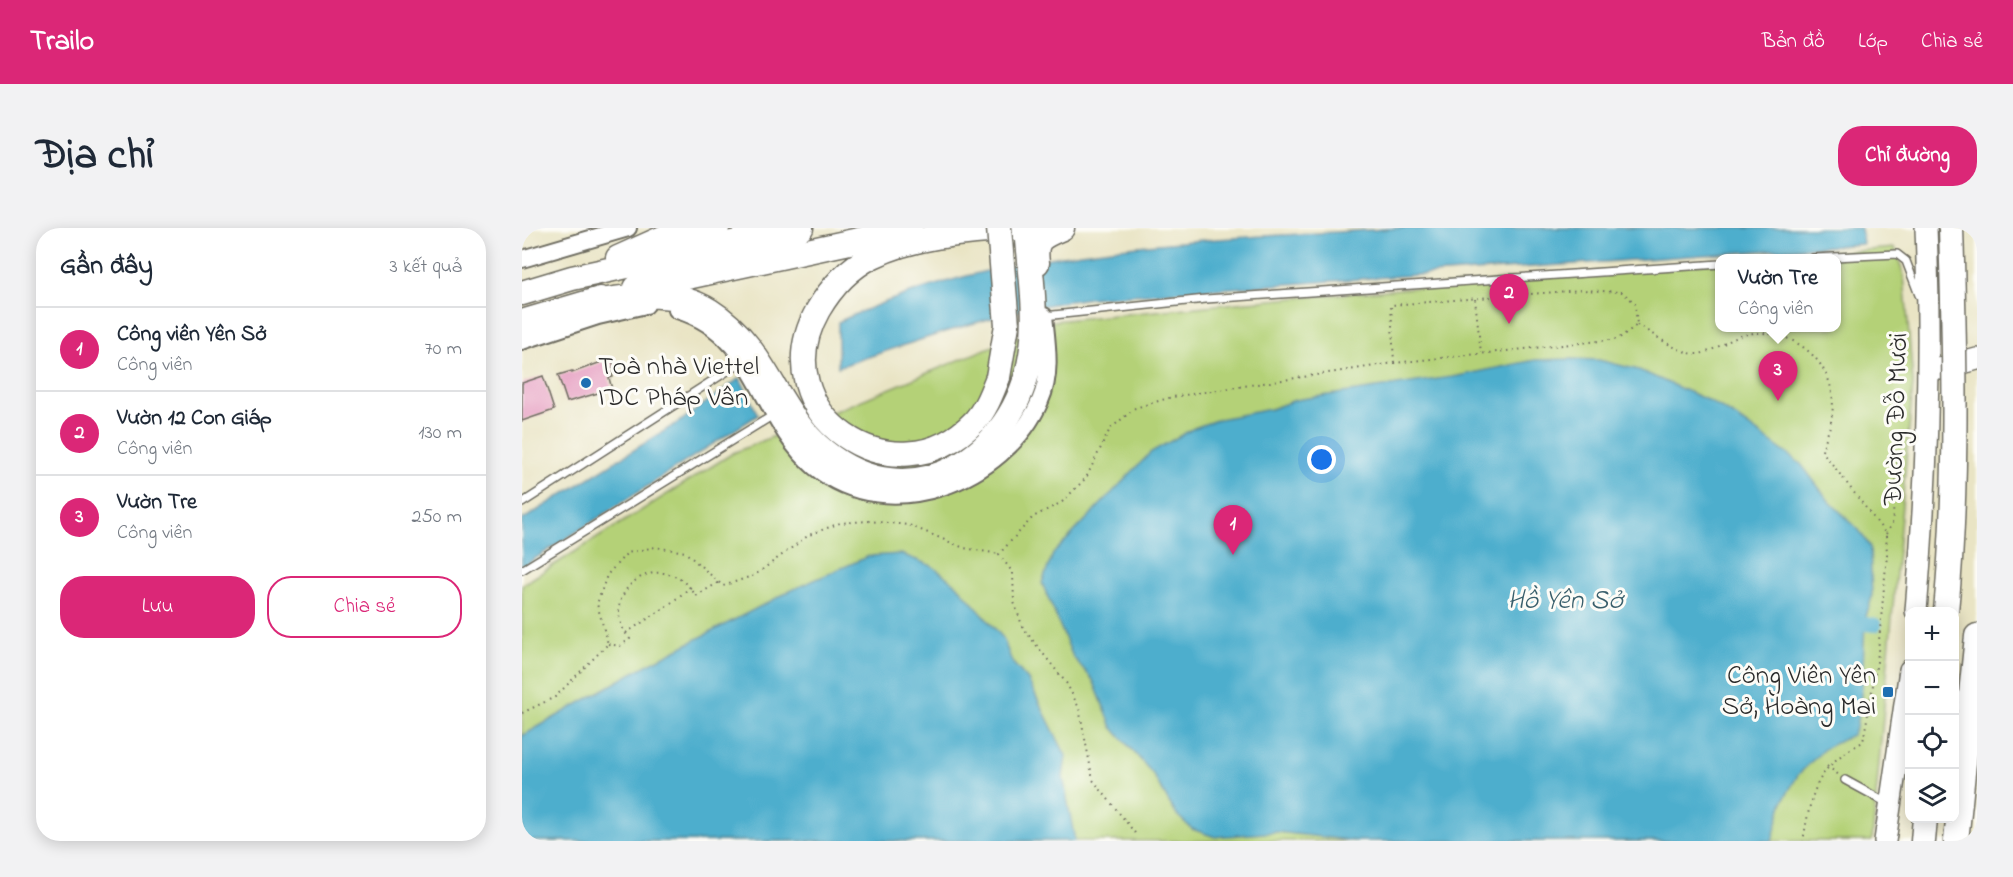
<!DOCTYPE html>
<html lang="vi">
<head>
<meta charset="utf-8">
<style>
  :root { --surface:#fff; --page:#f2f2f3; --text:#1f2937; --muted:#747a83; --line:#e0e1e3; --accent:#db2777 }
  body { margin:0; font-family:"Indie Flower",sans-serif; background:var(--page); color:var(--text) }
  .controls { position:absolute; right:18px; bottom:18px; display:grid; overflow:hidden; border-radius:12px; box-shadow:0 3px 15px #0003 }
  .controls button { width:54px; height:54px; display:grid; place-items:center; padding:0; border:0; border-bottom:2px solid var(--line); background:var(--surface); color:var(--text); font:30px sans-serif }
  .you { position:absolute; left:800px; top:232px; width:21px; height:21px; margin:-15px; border:4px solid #fff; border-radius:50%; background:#1a73e8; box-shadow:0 0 0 9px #1a73e833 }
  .badge { display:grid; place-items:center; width:39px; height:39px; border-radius:50%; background:var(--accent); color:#fff; font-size:20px; font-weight:700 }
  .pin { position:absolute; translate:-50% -50px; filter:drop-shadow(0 2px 3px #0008) }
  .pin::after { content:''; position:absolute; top:32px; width:21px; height:18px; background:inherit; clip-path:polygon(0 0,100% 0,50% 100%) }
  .popup { position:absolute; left:1193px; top:26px; width:126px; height:78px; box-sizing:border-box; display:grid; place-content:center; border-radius:12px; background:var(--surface); filter:drop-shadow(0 2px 4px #0005); font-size:20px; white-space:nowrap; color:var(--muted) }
  .popup b { font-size:22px; color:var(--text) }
  .popup::after { content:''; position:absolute; left:50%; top:100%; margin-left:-12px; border:12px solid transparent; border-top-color:var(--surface) }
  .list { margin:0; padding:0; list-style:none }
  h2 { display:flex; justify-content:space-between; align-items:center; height:78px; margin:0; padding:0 24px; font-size:26px }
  h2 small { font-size:20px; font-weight:400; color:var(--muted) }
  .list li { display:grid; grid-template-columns:39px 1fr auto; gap:18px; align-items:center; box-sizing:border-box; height:84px; padding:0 24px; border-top:2px solid var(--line) }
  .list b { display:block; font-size:22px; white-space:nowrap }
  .list p { margin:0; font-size:20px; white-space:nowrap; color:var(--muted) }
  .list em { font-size:20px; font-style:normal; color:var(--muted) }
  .actions { display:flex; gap:12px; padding:18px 24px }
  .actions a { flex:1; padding:14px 0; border:2px solid var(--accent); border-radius:24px; text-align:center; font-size:21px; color:var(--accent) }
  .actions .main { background:var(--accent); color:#fff }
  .icon { flex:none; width:33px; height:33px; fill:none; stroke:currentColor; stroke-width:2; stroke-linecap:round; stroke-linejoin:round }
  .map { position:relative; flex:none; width:1455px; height:613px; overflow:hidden; border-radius:24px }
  header { display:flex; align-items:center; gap:36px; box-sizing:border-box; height:84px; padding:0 30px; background:var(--accent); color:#fff }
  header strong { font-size:28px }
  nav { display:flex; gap:33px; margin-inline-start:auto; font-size:21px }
  .intro { display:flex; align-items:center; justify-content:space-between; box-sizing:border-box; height:144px; padding:0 36px }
  h1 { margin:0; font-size:42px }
  .button { padding:15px 27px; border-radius:24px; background:var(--accent); color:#fff; font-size:21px; font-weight:700 }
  main { display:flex; gap:36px; padding:0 36px }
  aside { flex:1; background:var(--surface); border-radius:24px; box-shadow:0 3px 15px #0003 }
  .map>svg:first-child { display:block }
</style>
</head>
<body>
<header>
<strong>Trailo</strong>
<nav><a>Bản đồ</a><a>Lớp</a><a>Chia sẻ</a></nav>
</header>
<div class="intro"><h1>Địa chỉ</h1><a class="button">Chỉ đường</a></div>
<main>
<aside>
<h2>Gần đây<small>3 kết quả</small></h2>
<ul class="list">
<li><span class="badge">1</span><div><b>Công viên Yên Sở</b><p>Công viên</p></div><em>70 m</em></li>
<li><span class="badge">2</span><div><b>Vườn 12 Con Giáp</b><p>Công viên</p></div><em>130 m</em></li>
<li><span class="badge">3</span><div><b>Vườn Tre</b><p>Công viên</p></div><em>250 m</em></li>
</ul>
<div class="actions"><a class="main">Lưu</a><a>Chia sẻ</a></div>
</aside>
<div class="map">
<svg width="1455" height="613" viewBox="0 0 1455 613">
  <rect width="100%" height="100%" fill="#fdfcf7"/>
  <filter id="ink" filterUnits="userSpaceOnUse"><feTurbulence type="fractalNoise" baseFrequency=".0167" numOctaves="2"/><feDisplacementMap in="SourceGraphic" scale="12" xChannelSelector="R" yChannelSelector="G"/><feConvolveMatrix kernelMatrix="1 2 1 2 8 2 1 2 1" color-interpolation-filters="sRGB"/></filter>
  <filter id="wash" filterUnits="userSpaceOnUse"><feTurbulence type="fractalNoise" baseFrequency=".008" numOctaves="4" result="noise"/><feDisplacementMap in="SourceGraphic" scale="24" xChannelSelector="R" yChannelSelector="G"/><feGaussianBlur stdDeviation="1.35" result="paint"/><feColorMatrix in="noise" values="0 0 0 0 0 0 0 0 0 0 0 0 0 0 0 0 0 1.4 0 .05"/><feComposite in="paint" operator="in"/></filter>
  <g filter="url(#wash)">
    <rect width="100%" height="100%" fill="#e9e4c4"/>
    <path fill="#b4d177" stroke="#707e51" stroke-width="1.5" d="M1373,20L1382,48L1391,155L1350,613H0V357L211,225L532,93L726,74L1197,34L1198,100H1314V30H1242Z"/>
    <path fill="#4eaecd" stroke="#3c6c7c" stroke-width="1.5" d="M878,0H1339L1341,16L568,70C481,81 399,112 316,139V94C492,11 688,13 878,0Z
      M1049,131L1077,132L1117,142L1185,172L1214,189L1279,236L1307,273L1337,302L1348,319L1350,369L1343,392L1340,460L1334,500L1330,507L1302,521L1276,547L1261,573L1250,613H834L755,604L693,609L670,601L654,586L630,545L590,499L571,452L551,429L520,355L531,326L629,224L672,200L697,191L749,181L773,172L936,148L1013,132Z
      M218,150L236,187L0,339V292L160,192Z
      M379,326L410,338L435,357L481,410L490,434L506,452L544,528L541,549L553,613H0V508L119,440L272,361L347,328Z"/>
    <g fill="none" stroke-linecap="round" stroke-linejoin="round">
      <path stroke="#4eaecd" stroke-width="14" d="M1343,396L1353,397"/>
    </g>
    <g id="blocks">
      <path fill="#e59abf" d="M90,130L92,139L88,141L91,149L87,150L90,161L45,174L36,147L50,143V145Z
        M21,148L32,182L0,193V155Z"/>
    </g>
  </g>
  <g filter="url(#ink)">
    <use href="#blocks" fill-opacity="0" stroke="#6e6c61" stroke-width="1.5"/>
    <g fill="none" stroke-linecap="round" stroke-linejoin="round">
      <g stroke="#6e6c61" stroke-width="10">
        <path id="service" d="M1291,30L1375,26L1384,33L1397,67L1401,68
          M522,88L684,71L1198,36
          M0,275L221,133
          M0,342L253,186
          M1323,552L1365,575"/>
      </g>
      <g stroke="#6e6c61" stroke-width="20">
        <path id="tertiary" d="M0,31L106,0
          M155,82C237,106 237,192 293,239C366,299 483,254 518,173C530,147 525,116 522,88
          M0,113L76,88L124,77"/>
      </g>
      <g stroke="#6e6c61" stroke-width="24">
        <path id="primary" d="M1418,141L1455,131
          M1394,383C1405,256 1409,128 1404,0
          M1363,613L1388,442"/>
      </g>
      <g stroke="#6e6c61" stroke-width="27">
        <path id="motorway" d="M157,13L195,0
          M96,30L163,0
          M515,35C512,11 519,9 540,0
          M114,60L388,1
          M0,65L50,50L279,0
          M65,75C107,69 150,59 188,83C245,119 253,183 302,223C389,294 493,229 509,127C516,87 508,41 505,0
          M0,94L78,71
          M476,149C470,164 464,181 453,193C373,277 238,185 296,82C309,60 328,39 351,28C395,6 450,5 498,0
          M1401,613L1403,590
          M1434,613L1455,408"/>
      </g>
      <path stroke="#6e6c61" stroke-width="2" stroke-dasharray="1.5 4.5" stroke-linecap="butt" d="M953,71L959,125
        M1115,97C1132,106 1154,124 1173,126C1190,127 1210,106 1233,105C1279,103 1317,141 1310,187C1309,199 1303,211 1300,223L1364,306L1365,327L1355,434L1341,514C1293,539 1290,563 1281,613
        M1364,306L1370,296L1376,233
        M104,405L144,379L169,359
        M86,416L98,418L108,411C70,367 139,313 174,368L197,354
        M0,485L33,469L86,416L75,376L85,347L105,325L133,319L163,324L201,358L233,347L287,307L318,295L346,293L387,297L442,320L477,326
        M1305,538L1317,547
        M613,605L571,552L557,480L545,456L501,400L492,374L491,345L477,326L511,289L540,274L564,250L588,201L613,180L650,169L872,135L1096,111L1115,97L1113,75L1100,64L1059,62L869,77L872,135"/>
      <use href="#service" stroke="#fff" stroke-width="7"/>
      <use href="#tertiary" stroke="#fff" stroke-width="16"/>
      <use href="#primary" stroke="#fff" stroke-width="21"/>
      <use href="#motorway" stroke="#fff" stroke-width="24"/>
      <g stroke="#6e6c61" stroke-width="27" stroke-linecap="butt">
        <path id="motorway-bridge" d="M476,149L485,97L477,0
          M1424,383C1436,256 1433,128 1429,0"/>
      </g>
      <use href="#motorway-bridge" stroke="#fff" stroke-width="24"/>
    </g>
  </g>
  <g fill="#1f6fb2" stroke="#fdfcf7" stroke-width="2">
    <circle cx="64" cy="155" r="6"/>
    <rect x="1360" y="458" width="12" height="12" rx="3"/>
  </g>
  <g text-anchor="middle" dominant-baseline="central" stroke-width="6" stroke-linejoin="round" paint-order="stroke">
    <g font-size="27" fill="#2b2b2b" stroke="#fdfcf7" text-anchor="start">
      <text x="76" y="139">Toà nhà Viettel<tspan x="76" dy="31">IDC Pháp Vân</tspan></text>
      <text x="1354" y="448" text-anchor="end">Công Viên Yên<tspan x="1354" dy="31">Sở, Hoàng Mai</tspan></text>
    </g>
    <g font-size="27" fill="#2b2b2b" stroke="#fdfcf7">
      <text transform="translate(1375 191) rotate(-88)">Đường Đỗ Mười</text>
    </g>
    <g font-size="28" font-style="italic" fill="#395f6c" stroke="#fdfcf7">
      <text x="1043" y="373">Hồ Yên Sở</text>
    </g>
  </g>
</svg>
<div class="controls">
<button>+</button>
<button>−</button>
<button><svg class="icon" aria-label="locate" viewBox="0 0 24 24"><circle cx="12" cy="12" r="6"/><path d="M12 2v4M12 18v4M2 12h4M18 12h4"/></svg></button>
<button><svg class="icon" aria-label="layers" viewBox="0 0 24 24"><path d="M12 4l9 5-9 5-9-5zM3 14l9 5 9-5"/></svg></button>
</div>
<div class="you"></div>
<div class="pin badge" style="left:711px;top:327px">1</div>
<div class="pin badge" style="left:987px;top:96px">2</div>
<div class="pin badge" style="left:1256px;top:173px">3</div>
<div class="popup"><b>Vườn Tre</b>Công viên</div>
</div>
</main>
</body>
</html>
